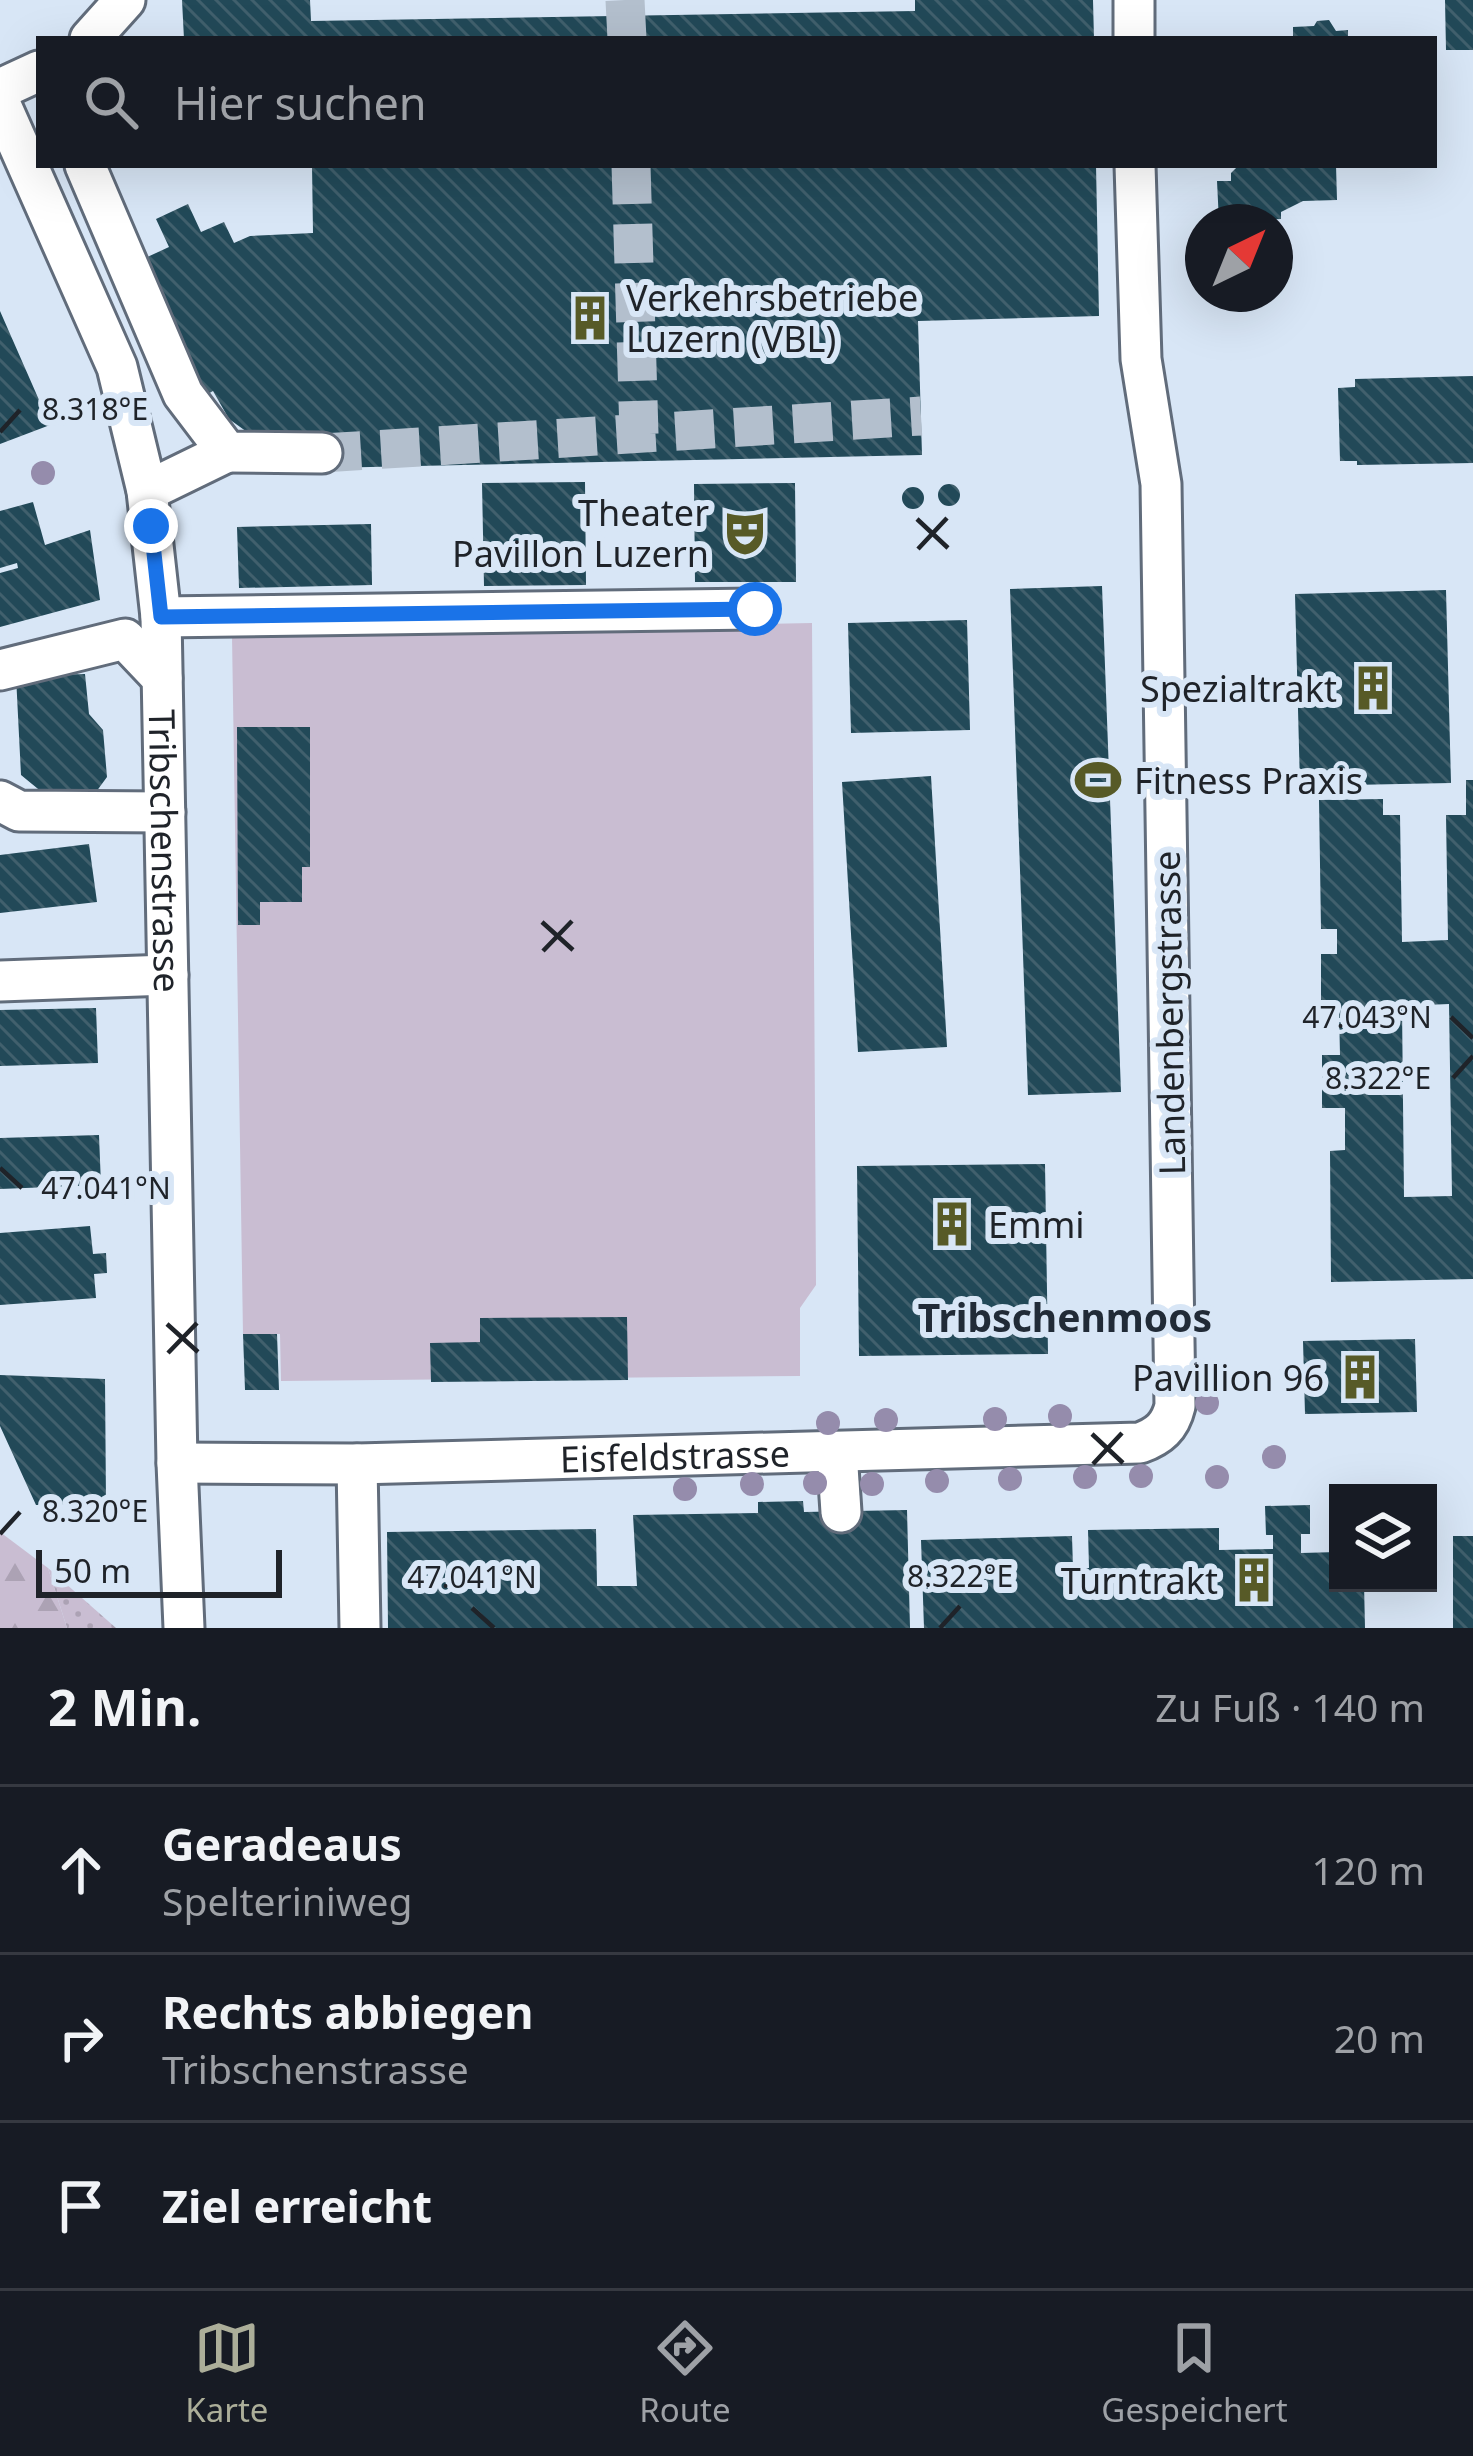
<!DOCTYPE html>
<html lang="de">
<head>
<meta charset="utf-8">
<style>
  :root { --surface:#171b24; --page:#242831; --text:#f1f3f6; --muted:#9ea1a6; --line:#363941; --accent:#acae99 }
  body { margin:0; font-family:"Noto Sans",sans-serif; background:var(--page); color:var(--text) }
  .controls { position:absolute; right:36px; bottom:36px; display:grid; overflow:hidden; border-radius:0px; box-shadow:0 12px 48px #0002 }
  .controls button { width:108px; height:108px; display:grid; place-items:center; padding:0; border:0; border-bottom:3px solid var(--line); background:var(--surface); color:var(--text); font:60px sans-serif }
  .compass { position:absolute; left:1185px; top:204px; width:108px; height:108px; border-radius:50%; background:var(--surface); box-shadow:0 12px 48px #0002; rotate:43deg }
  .scale { position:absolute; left:36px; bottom:30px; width:246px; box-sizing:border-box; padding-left:12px; border:6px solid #1f2329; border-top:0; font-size:33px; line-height:42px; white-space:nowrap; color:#1f2329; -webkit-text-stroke:9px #d8e6f6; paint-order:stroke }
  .stop { position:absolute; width:36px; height:36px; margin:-27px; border:9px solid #1a73e8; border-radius:50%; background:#fff }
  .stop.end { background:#1a73e8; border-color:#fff; box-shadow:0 3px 12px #0008 }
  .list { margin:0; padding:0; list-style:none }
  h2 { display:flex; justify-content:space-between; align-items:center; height:156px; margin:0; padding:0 48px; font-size:51px }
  h2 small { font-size:39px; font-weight:400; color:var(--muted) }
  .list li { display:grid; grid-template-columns:78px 1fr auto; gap:36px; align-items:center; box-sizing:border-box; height:168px; padding:0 48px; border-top:3px solid var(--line) }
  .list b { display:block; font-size:45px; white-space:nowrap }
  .list p { margin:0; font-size:39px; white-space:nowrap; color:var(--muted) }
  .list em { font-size:39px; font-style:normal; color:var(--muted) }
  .icon { flex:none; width:66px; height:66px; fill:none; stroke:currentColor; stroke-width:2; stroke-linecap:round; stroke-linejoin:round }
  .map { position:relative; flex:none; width:1473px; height:1628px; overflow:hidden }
  .search { position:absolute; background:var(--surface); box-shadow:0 12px 48px #0002; left:36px; right:36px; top:36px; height:132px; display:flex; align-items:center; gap:30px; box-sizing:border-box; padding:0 42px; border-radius:0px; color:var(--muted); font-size:45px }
  .sheet { height:660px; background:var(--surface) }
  nav { display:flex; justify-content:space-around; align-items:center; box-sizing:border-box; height:168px; border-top:3px solid var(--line); background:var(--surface); font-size:33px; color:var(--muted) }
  nav a { display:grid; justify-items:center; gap:6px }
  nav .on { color:var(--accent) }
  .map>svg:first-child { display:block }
</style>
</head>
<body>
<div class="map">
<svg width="1473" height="1628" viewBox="0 0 1473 1628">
  <defs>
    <pattern id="grass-dots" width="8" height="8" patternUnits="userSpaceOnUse" patternTransform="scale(3)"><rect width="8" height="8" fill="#c9bdd2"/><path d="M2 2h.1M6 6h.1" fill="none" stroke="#aca2b4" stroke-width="1.8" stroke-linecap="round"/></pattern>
    <pattern id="forest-firs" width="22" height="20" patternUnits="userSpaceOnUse" patternTransform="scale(3)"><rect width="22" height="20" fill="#c9bdd2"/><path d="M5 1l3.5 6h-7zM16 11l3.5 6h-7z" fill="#aca2b4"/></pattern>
    <pattern id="building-back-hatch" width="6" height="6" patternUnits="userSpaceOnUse" patternTransform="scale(3)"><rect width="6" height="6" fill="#224958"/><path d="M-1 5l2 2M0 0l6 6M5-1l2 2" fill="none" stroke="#41606d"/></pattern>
  </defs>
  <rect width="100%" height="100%" fill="#d8e6f6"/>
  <path fill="url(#grass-dots)" d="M48,1568L116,1628H67Z"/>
  <path fill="url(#forest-firs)" d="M0,1532L48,1568L67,1628H0Z"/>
  <path fill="#c9bdd2" d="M812,623L816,1285L800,1308V1376L281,1381L280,1334H243L232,636Z"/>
  <path fill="url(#building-back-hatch)" fill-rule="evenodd" d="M182,0H310L311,21L915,11V0H1093L1094,39H184Z
    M1445,0H1473V50H1446Z
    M1329,20L1336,31L1348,30V39H1293V27L1314,26L1317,21Z
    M312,165H1096L1099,316L918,321L922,455L324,468L254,437L229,419L213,391L206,395L143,259L169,247L156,219L188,204L201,232L224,222L234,243L250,236L313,233Z
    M1336,165L1337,200L1303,201L1281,212V219L1219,222L1217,181H1231V173L1237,167Z
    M0,311L50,425L0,444Z
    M1473,376V463L1357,465V461H1340L1338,388L1355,387V379Z
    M585,482L586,585L484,586L482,483Z
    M795,483L796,582H695L694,484Z
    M938 495a11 11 0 1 1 22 0a11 11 0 1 1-22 0Z
    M902 498a11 11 0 1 1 22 0a11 11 0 1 1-22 0Z
    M33,502L45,545L90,530L100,600L0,627V573L18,568L17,563L0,568V511Z
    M371,524L372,585L239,588L237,527Z
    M1102,586L1121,1092L1028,1095L1010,589Z
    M1446,590L1451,783L1300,786L1295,594Z
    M967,620L970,730L851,733L848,623Z
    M85,674L89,714L103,730L107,777L96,792L43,793L21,775L16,676Z
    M237,727H310V867H302V902H260V925H238Z
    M931,776L947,1047L858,1052L842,782Z
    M1466,780H1473V1279L1331,1282L1330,1151L1345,1150V1108H1322V1055H1340L1339,1010H1321V954H1337V929H1321L1319,800L1383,799V815H1400L1402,942L1448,940L1446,815H1466ZM1449,1004L1452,1196L1404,1197L1402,1006Z
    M89,844L97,902L0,913V855Z
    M96,1008L98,1063L0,1066V1010Z
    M99,1135L101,1185L0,1189V1138Z
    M1045,1164L1048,1354L859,1356L857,1166Z
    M90,1226L93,1254L106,1253L107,1273L94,1274L96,1298L0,1305V1233Z
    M627,1317L628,1380L431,1382L430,1343L480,1342V1318Z
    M243,1334H277L279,1390H245Z
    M1415,1339L1417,1412L1305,1414L1303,1341Z
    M0,1375L105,1379L106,1504L36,1505L0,1426Z
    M803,1501L804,1512L907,1510L910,1628H388L387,1532L596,1529L597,1586H637L633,1515L758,1513V1502Z
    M1310,1505V1534H1301V1553L1338,1552V1583H1364L1365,1628H924L921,1540L1072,1536L1073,1568H1089L1088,1530L1219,1528V1550L1273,1549V1535H1266L1265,1506Z
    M1453,1536H1473V1628H1453Z"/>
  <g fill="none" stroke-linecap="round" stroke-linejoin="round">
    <path stroke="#b3bfcd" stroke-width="39" stroke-dasharray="39 20" stroke-linecap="butt" d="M625,0L627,39
      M631,165L639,434
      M322,453L921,416"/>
    <g stroke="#616c7b" stroke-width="45">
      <g id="minor">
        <path d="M1134,0V39"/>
        <path d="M90,39L125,0"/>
        <path d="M0,89L39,71"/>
        <path id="s1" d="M0,103L117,367L147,491L161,617L177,1463L184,1628"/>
        <path d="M85,165L183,394L227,452L322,453"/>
        <path d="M147,491L227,452"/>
        <path d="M161,617L755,609"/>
        <path d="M0,670L125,639L162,678"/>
        <path d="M0,801L19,811L165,812"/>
        <path d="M0,981L168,975"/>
        <path d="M837,1452L841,1512"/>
        <path id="s2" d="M177,1463L357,1464L1140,1443C1159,1436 1170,1427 1175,1406L1161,484L1141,359L1135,165"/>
        <path d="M357,1464L360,1628"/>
      </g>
    </g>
    <use href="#minor" stroke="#fff" stroke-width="39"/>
  </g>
  <g fill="#958cac">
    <circle cx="43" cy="473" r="12"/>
    <circle cx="1207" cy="1403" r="12"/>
    <circle cx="1060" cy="1416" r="12"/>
    <circle cx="995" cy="1419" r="12"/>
    <circle cx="886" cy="1420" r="12"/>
    <circle cx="828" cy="1423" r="12"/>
    <circle cx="1274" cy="1457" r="12"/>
    <circle cx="1141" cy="1476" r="12"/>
    <circle cx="1085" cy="1477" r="12"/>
    <circle cx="1217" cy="1477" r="12"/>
    <circle cx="1010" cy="1479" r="12"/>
    <circle cx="937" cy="1481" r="12"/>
    <circle cx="815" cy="1483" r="12"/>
    <circle cx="752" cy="1484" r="12"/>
    <circle cx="872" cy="1484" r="12"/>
    <circle cx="685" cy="1489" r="12"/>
  </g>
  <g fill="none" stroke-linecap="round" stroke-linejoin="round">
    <path stroke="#1a73e8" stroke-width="15" d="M151,526L161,617L755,609"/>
  </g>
  <path fill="none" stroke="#1f2329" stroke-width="4.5" d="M0,432L20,410M917,519L948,548M918,549L947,518M542,922L573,950M543,951L572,921M1451,1017L1473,1038M1453,1078L1473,1056M0,1168L22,1188M167,1324L198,1352M168,1353L197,1323M1092,1434L1123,1463M1093,1464L1122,1433M0,1534L20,1512M472,1608L494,1628M940,1628L960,1606"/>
  <defs>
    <g id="building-bare" transform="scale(3.6)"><path d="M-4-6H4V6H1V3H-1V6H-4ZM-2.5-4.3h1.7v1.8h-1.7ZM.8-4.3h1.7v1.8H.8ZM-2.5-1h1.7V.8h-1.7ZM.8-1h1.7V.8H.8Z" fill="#575a27" stroke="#d8e6f6" stroke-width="2.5" paint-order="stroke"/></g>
    <g id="theatre-bare" transform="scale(3.6)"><path d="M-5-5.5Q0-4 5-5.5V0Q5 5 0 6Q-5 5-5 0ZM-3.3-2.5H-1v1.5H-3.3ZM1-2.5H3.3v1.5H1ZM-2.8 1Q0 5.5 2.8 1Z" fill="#575a27" stroke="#d8e6f6" stroke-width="2.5" paint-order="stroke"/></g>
    <g id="stadium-bare" transform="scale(3.6)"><path d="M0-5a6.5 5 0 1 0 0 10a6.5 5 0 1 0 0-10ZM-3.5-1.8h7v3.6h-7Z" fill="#575a27" stroke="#d8e6f6" stroke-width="2.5" paint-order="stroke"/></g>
  </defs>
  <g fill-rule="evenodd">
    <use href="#building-bare" x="590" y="318"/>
    <use href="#theatre-bare" x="745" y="533"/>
    <use href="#building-bare" x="1373" y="688"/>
    <use href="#stadium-bare" x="1098" y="780"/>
    <use href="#building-bare" x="952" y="1224"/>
    <use href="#building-bare" x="1360" y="1377"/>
    <use href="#building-bare" x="1254" y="1580"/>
  </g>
  <g text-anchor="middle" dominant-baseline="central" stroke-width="12" stroke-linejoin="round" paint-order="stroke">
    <g font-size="36" fill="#1f2329" stroke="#d8e6f6" text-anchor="end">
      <text x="626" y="297" text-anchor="start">Verkehrsbetriebe<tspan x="626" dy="41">Luzern (VBL)</tspan></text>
      <text x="709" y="512">Theater<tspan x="709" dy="41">Pavillon Luzern</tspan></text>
      <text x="1337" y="688">Spezialtrakt</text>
      <text x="1134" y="780" text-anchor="start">Fitness Praxis</text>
      <text x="988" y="1224" text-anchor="start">Emmi</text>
      <text x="1324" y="1377">Pavillion 96</text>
      <text x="1218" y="1580">Turntrakt</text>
    </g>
    <g font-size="36" fill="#1f2329" stroke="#d8e6f6">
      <text stroke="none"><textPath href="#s1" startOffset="777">Tribschenstrasse</textPath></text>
      <text transform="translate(1169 1013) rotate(-91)">Landenbergstrasse</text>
      <text stroke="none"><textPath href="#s2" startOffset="498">Eisfeldstrasse</textPath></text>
    </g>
    <g font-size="39" font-weight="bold" fill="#212b37" stroke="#d8e6f6">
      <text x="1065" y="1316">Tribschenmoos</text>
    </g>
  </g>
  <g font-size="30" text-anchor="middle" fill="#1f2329" stroke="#d8e6f6" stroke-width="12" stroke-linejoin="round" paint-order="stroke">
    <text x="95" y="420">8.318°E</text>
    <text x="1367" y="1028">47.043°N</text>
    <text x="1378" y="1089">8.322°E</text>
    <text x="106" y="1199">47.041°N</text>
    <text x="95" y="1522">8.320°E</text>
    <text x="960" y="1587">8.322°E</text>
    <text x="472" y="1588">47.041°N</text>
  </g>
</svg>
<div class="controls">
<button><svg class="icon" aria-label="layers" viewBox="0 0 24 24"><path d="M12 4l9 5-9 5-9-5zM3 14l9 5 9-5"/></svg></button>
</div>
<svg class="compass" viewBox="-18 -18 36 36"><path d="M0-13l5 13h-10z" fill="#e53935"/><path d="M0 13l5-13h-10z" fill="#9ea1a6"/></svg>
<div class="scale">50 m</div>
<div class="stop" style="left:755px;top:609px"></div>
<div class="stop end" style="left:151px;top:526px"></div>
<div class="search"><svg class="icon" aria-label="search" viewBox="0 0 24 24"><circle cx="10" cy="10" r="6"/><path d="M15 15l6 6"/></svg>Hier suchen</div>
</div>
<section class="sheet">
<h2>2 Min.<small>Zu Fuß · 140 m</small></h2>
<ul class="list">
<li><svg class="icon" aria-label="ahead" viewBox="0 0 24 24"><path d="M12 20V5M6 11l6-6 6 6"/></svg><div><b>Geradeaus</b><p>Spelteriniweg</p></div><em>120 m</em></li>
<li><svg class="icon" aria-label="right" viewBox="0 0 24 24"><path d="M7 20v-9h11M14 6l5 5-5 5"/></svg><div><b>Rechts abbiegen</b><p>Tribschenstrasse</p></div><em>20 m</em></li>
<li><svg class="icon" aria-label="arrive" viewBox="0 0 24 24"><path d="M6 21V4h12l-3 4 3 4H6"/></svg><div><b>Ziel erreicht</b></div></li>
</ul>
</section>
<nav>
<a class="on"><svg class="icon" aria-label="map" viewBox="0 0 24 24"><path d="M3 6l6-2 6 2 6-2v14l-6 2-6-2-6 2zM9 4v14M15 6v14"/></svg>Karte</a>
<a><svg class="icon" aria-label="directions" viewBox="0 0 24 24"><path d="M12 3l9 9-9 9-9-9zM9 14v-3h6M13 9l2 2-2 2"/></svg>Route</a>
<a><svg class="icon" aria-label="saved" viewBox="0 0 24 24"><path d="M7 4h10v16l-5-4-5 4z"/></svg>Gespeichert</a>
</nav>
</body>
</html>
